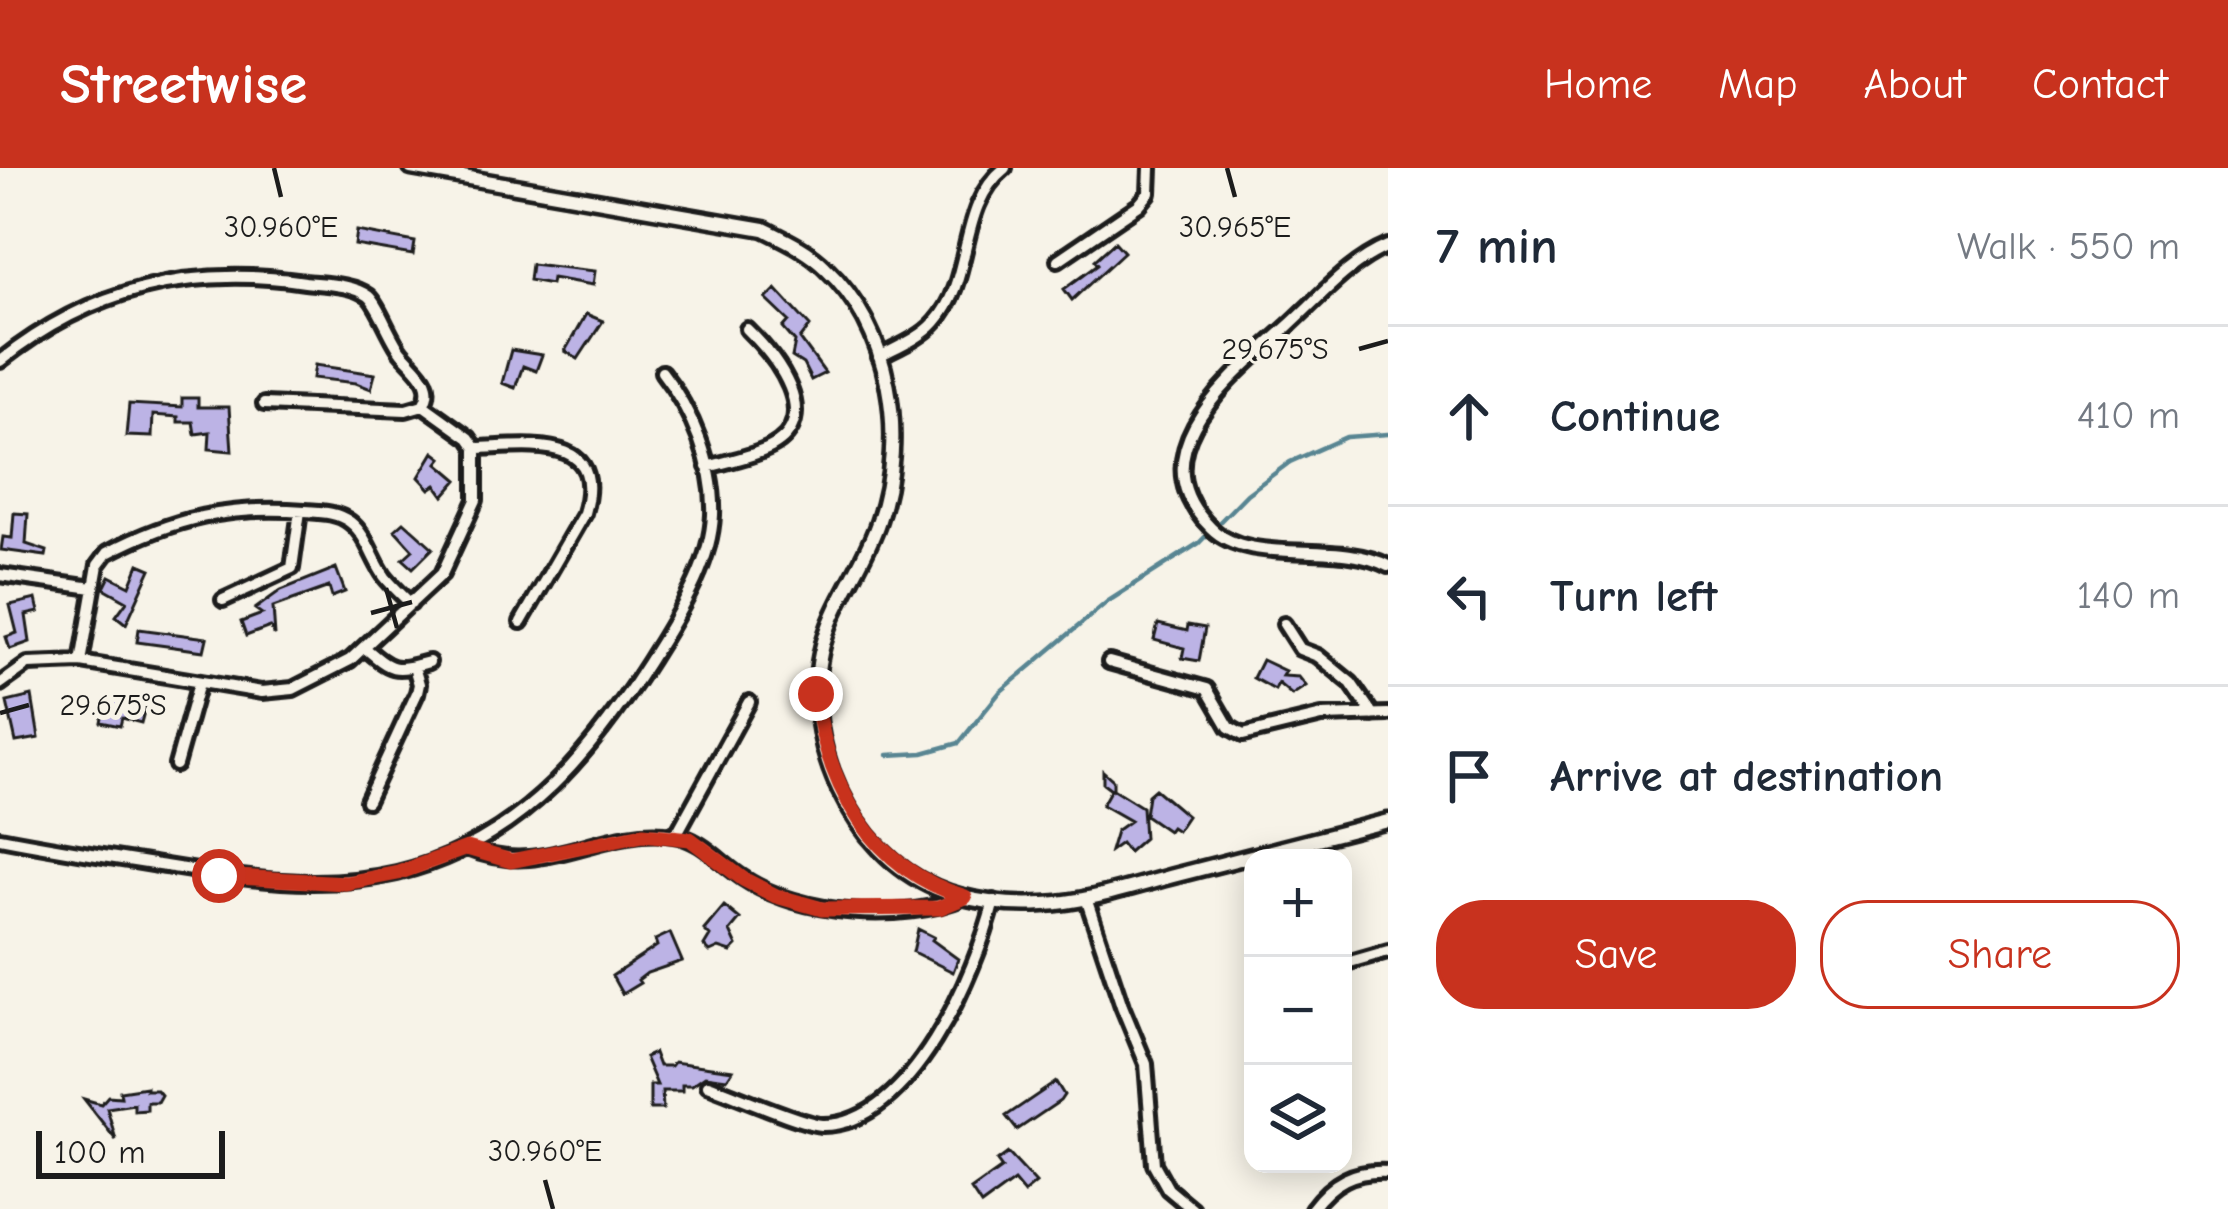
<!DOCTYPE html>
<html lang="en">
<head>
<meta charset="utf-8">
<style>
  :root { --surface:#fff; --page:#f6f6f7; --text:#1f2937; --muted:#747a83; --line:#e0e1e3; --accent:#c8321e }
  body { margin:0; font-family:"Comic Neue",sans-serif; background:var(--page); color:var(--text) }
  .controls { position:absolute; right:36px; bottom:36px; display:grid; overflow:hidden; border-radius:24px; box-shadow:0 6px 30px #0003 }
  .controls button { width:108px; height:108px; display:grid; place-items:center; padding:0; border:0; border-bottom:3px solid var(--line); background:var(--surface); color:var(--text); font:60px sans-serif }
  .scale { position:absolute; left:36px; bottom:30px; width:189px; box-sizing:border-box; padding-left:12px; border:6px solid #1c1c1c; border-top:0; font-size:33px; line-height:42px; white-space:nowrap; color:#1c1c1c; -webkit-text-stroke:9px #f7f3e8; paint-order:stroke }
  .stop { position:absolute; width:36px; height:36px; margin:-27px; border:9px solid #c8321e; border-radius:50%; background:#fff }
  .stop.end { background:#c8321e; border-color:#fff; box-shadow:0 3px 12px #0008 }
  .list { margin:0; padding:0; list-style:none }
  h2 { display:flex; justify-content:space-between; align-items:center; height:156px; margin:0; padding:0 48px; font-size:51px }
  h2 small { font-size:39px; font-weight:400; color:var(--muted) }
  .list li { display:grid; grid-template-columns:78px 1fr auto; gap:36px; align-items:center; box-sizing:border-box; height:180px; padding:0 48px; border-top:3px solid var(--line) }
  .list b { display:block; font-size:45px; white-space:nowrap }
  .list em { font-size:39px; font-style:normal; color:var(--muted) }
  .actions { display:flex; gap:24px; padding:36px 48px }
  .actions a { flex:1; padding:27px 0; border:3px solid var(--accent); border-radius:48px; text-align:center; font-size:42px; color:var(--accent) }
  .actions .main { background:var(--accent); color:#fff }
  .icon { flex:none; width:66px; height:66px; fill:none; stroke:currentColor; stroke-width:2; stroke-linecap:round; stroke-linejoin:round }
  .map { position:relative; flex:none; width:1388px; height:1041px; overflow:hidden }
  header { display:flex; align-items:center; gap:72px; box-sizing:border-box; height:168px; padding:0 60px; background:var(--accent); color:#fff }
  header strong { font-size:57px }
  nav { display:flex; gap:66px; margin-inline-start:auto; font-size:42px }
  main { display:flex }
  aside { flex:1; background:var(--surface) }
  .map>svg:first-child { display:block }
</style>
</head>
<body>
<header>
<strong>Streetwise</strong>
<nav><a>Home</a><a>Map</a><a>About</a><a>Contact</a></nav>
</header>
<main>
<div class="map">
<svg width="1388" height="1041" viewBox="0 0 1388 1041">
  <rect width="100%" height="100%" fill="#f7f3e8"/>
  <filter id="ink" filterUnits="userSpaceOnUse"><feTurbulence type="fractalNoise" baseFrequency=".00833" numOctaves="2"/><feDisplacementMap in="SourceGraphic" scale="24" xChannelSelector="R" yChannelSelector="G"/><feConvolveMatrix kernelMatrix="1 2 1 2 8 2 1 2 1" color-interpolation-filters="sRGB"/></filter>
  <g filter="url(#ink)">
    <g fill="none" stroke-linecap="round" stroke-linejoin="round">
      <path stroke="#588592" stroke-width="4.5" d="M888,587L923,585L959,575L1000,524L1107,434L1199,375L1247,326L1290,294L1346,269L1388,266"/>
    </g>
    <path fill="#bcb3e5" stroke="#1c1c1c" stroke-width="3" d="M357,63L415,74L413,87L355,77Z
      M1115,74L1124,84L1072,132L1064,121L1098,96L1095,92Z
      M531,96L595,103L593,117L552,110L551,116L529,112Z
      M776,121L810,158L800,171L825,205L811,212L803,196L792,189L795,174L783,160L789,153L766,131Z
      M586,146L603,153L578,191L565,183Z
      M511,182L542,187L536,203L523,198L515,220L502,215Z
      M315,197L375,206L371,221L356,215L313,210Z
      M182,230H198V239H229L232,283L209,281L210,264L195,266L193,254H178V249L153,247L152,269L126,268L129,236L182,239Z
      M434,284L442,290L438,295L458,312L444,328L436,317L430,321L419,309Z
      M14,345L28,346L26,376L47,383L46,388L1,382L3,369L12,370Z
      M404,354L433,380L413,400L403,391L413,382L395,362Z
      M139,396L151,401L126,456L116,448L127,433L104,420L110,408L130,418Z
      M336,400L345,424L332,429L329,419L273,439L275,468L270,459L246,468L241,454L262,446L255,441L281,422Z
      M36,431L39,444L26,447L30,474L10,481L6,469L17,465L10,437Z
      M1158,456L1187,463L1188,457L1205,460L1199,493L1182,490L1184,480L1154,472Z
      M139,461L207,470L204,483L137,474Z
      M1262,492L1285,503L1282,508L1299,509L1306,518L1292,527L1278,515L1275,522L1253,510Z
      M32,528L39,570L16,574L7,534Z
      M106,529L145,540L141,555L122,550L120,558L101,554Z
      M1103,603L1113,612V621L1142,639L1144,670L1128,684L1121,675L1110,683L1116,663L1130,653L1102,637L1111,621L1103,615Z
      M1155,621L1187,648L1177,663L1171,659L1168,663L1145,647L1148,627Z
      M724,738L740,751L730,763L737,778L731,784L719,780L710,784L704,778L710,768L704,762Z
      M918,761L934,769L932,772L958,791L953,804L913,784Z
      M670,765L682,793L647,805L638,812L640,815L622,826L612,808L657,778L655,772Z
      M654,885L659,898H671L674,894L733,902L727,911L705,908L692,917H682V923H662L663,941H650V917H657L645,889Z
      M1056,914L1064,927L1060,933L1017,962L1006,948Z
      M146,919V922H157L161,927L157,934H147V942L134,943V936L107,940L116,972L84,931L101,936L108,928L121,929L120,923Z
      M1008,985L1036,1015L1024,1025L1014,1013L981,1037L971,1022L1002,1000L997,993Z"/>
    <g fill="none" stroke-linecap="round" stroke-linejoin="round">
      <g stroke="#1c1c1c" stroke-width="20">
        <path id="minor" d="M1388,78C1349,94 1319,130 1288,158C1235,207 1133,283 1211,360C1250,399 1337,371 1388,398
          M1058,92L1139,37L1149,25L1150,0
          M879,189C898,179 921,170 935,154C974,111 957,38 1005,0
          M0,193C92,120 189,97 305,114C324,116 352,116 368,128C378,136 390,170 401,184C415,201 437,214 423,237L406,242L264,236
          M476,280C526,279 608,264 584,345L521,454
          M707,299C728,293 752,289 771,279C825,250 775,188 747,161
          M0,407L93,420
          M223,432L292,400L300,343
          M1284,456L1300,481L1318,488L1351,515L1373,547
          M364,479C392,503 393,504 429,494
          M81,494L98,397L107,385C173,350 231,337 305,343C321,344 337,344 350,354C367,367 372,391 385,409C392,418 402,427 411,436
          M1109,494L1207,521L1229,559L1243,567L1322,548L1388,546
          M0,516L28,496L81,494L262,524L293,521L350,492L442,406L476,332V280L469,270L423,237
          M176,597L199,515
          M367,633L417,525L419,516L414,499
          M676,667L749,534
          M0,670C51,680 102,688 153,696C234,709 315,724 397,705C523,675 598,578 662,473C685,435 711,392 713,347C715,298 692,242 662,204
          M467,680C545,713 600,656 674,667C702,671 721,696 743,710C800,748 903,755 965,729
          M1086,730L1122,838L1146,896L1154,996L1168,1021L1192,1041
          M1343,796L1388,783
          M708,917C731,925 804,957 822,957C911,958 976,805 994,733
          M1312,1041C1332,1014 1354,1002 1388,1004"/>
      </g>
      <g stroke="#1c1c1c" stroke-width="21">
        <path id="tertiary" d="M411,0L764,61C786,72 808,82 825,99C892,162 907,269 879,352C864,399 831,436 821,485C802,573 851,684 936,720C968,734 1010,738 1044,736C1088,734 1134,718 1177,707C1247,689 1318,671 1388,653"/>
      </g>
      <use href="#minor" stroke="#f7f3e8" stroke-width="10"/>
      <use href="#tertiary" stroke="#f7f3e8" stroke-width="12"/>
    </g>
  </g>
  <g fill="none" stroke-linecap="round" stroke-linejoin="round" filter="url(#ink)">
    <path stroke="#c8321e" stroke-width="15" d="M219,708L346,715L398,705L467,680L511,693L643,666L690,671L743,711L776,728L822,741L939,740L965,729C872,701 826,618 816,526"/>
  </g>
  <path fill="none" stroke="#1c1c1c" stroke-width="4.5" d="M274,0L281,29M1227,0L1235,29M1359,181L1388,173M386,420L397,460M371,445L412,434M0,545L29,537M545,1012L553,1041"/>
  <g font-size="30" text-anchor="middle" fill="#1c1c1c" stroke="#f7f3e8" stroke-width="10" stroke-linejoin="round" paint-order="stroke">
    <text x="281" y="69">30.960°E</text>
    <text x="1235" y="69">30.965°E</text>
    <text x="1275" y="191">29.675°S</text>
    <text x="113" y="547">29.675°S</text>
    <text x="545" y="993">30.960°E</text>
  </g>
</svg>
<div class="controls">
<button>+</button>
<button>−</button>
<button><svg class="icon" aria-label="layers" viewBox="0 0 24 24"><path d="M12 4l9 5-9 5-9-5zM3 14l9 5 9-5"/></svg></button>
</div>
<div class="scale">100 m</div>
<div class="stop" style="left:219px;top:708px"></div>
<div class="stop end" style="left:816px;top:526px"></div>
</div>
<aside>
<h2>7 min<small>Walk · 550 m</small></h2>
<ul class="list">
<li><svg class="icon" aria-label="ahead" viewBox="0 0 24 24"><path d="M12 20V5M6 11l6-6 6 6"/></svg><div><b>Continue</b></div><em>410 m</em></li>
<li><svg class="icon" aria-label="left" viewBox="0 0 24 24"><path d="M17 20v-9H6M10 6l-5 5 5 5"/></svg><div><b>Turn left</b></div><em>140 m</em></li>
<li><svg class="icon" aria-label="arrive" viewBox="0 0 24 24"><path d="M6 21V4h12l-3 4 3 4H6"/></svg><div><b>Arrive at destination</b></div></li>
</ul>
<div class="actions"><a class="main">Save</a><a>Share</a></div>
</aside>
</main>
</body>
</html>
